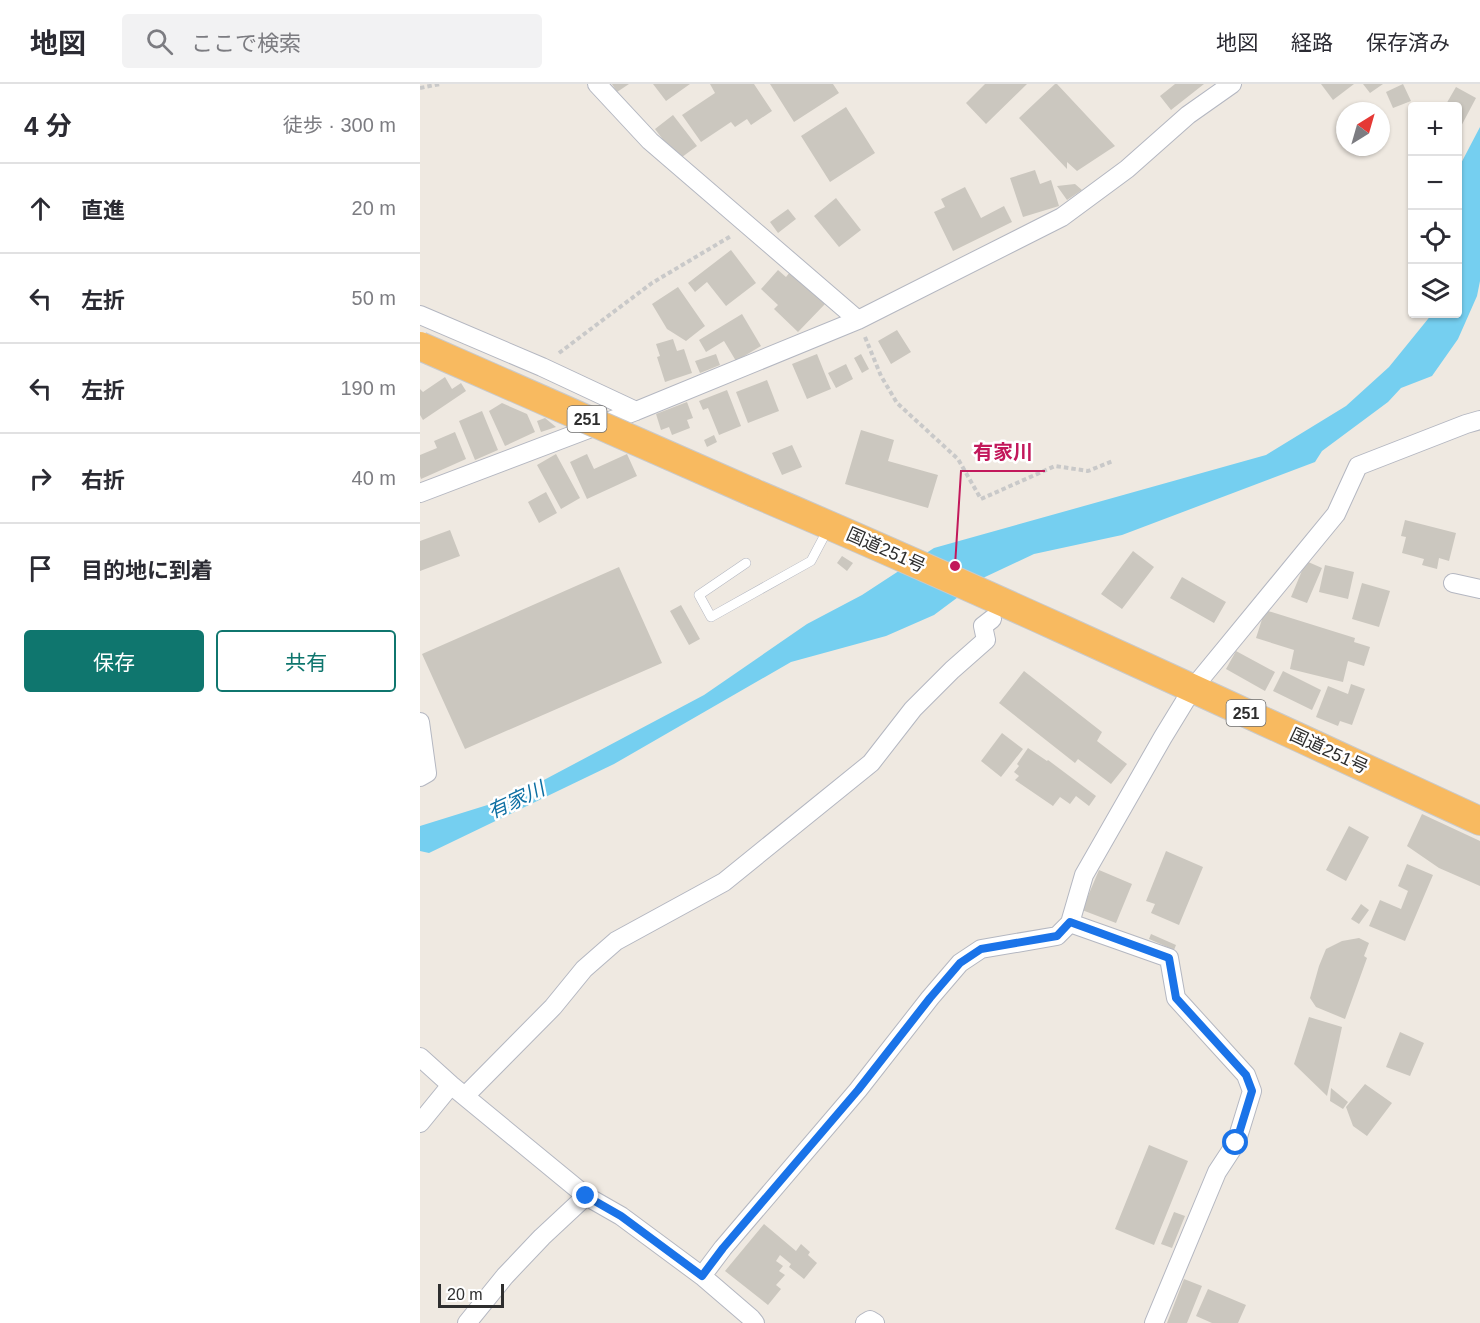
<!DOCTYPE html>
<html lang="ja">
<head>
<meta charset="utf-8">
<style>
  :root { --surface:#fff; --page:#f2f2f3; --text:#2b2b33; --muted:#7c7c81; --line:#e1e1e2; --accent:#0f766e }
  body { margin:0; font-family:Helvetica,"Noto Sans JP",sans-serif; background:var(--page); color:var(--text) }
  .controls { position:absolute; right:18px; top:18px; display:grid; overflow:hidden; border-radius:6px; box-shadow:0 2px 4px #0004 }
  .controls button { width:54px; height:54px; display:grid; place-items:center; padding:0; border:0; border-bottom:2px solid var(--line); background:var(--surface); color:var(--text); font:30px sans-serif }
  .compass { position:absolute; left:916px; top:18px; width:54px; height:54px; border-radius:50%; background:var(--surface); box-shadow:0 2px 4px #0004; rotate:37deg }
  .scale { position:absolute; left:18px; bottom:15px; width:66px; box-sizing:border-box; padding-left:6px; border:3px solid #2e2e2e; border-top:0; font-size:16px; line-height:21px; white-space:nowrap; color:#2e2e2e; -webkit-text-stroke:4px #fff; paint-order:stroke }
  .stop { position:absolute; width:18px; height:18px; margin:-14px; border:4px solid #1a73e8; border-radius:50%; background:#fff }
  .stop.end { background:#1a73e8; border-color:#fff; box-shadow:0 2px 6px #0008 }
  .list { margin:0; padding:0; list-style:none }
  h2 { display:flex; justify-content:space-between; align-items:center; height:78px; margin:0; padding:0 24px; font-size:26px }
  h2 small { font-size:20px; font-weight:400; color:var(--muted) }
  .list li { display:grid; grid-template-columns:39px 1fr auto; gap:18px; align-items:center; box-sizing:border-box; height:90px; padding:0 24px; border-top:2px solid var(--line) }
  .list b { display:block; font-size:22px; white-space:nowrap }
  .list em { font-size:20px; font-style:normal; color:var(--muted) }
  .actions { display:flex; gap:12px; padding:18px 24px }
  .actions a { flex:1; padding:14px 0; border:2px solid var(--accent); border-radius:6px; text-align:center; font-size:21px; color:var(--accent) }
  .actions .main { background:var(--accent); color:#fff }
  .icon { flex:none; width:33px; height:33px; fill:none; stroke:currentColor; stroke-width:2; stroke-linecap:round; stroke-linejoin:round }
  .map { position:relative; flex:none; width:1060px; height:1239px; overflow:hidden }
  header { display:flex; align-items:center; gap:36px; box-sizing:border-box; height:84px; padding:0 30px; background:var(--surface); border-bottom:2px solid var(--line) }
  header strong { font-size:28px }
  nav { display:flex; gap:33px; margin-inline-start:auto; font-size:21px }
  .search { width:420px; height:54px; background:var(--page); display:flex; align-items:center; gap:15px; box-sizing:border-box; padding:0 21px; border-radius:6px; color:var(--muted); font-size:22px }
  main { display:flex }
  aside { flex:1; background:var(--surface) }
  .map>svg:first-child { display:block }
</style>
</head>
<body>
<header>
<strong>地図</strong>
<div class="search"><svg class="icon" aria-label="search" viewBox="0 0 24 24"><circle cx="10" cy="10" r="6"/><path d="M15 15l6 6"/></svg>ここで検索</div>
<nav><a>地図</a><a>経路</a><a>保存済み</a></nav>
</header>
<main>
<aside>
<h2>4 分<small>徒歩 · 300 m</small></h2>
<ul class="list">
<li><svg class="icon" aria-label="ahead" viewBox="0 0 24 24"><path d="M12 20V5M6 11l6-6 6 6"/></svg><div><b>直進</b></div><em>20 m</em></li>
<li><svg class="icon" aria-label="left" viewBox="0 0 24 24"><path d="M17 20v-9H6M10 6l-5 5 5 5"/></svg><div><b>左折</b></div><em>50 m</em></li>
<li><svg class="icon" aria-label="left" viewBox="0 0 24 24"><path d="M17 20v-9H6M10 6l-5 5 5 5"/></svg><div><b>左折</b></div><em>190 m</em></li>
<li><svg class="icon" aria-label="right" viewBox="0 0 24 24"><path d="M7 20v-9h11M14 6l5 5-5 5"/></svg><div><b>右折</b></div><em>40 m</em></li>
<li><svg class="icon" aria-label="arrive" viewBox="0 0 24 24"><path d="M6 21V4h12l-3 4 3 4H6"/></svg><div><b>目的地に到着</b></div></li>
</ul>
<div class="actions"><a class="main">保存</a><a>共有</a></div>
</aside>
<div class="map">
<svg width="1060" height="1239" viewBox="0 0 1060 1239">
  <rect width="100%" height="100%" fill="#efe9e1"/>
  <path fill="#75cff0" d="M1060,43V197L1057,212L1038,255L1012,292L981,304L968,318L902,367L895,378L702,451L614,470L565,493L514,531L466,552L371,578L194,680L9,769L0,767V742L90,714L284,611L387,540L442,511L514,464L846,371L926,322L969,283L1012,230H1038V165L1041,152L1038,117V85Z"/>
  <path fill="#cbc7bf" d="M192,0H209L197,8Z
    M233,0H270L246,17Z
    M290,0H334L352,27L331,41L327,35L315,43L311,38L281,58L262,31L295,9Z
    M350,0H413L419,9L374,38Z
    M565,0H607L566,40L546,19Z
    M635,0H637L695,62L657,87L647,78V85L599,34Z
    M755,0H784L751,26L740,12Z
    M901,0H934L913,16Z
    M943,0H963L950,9Z
    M983,0L991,17L973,24L966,8Z
    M1036,3L1056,14L1038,48V22H1025Z
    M426,23L455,69L410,98L381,52Z
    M253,31L277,62L258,76L235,45Z
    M615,86L620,100L631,96L639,122L603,133L590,94Z
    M655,100L662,106L647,116L637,102Z
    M545,103L561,134L584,122L592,138L533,167L514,128L525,123L521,115Z
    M416,114L441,146L419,163L394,132Z
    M368,125L376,135L358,149L350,138Z
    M311,166L336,199L306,222L287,198L275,208L268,199Z
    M358,186L366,193L370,188L405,220L378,248L354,225L358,221L341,205Z
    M258,203L285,242L266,257L247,245L232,220Z
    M322,230L341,262L316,277L304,257L286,268L279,256Z
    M477,246L491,268L471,280L458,257Z
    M253,255L257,267L264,265L272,289L245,298L237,273L240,272L236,260Z
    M296,270L300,281L280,289L275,277Z
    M397,270L411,305L387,315L372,280Z
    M441,270L449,285L442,289L434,274Z
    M426,280L433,295L416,304L408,289Z
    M25,293L32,305L41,299L46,307L3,336L0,331V305L3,308Z
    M347,296L359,327L328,339L316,308Z
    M307,306L321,342L299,351L288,324L283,326L279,317Z
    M267,318L273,334L267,336L270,344L252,351L249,343L241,346L236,330Z
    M82,319L107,330L115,348L85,362L69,327Z
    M62,327L78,366L55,376L39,337Z
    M125,334L136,343L121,348L117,337Z
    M441,346L474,356L468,377L518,391L508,424L425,400Z
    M35,348L46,375L1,395L0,392V371L17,364L14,357Z
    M294,351L297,358L287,363L284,356Z
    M372,361L382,383L362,391L352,369Z
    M136,370L160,414L141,425L117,381Z
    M167,370L174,385L207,370L217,392L167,415L150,378Z
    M126,408L137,429L119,439L108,418Z
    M985,436L1036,449L1029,477L1019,474L1017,485L1002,481L1004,475L982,469L986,453L981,452Z
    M30,446L40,472L0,487V457Z
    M713,467L734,483L702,525L681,510Z
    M422,472L433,479L427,487L417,479Z
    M886,477L902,484L887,519L871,513Z
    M905,481L934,488L928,515L899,508Z
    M199,483L242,579L45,665L2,570Z
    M762,493L806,518L794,539L750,514Z
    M942,499L970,507L959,543L932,535Z
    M261,521L280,555L269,561L250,527Z
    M845,526L935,554L934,558L950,563L944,582L928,577L923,598L870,585L874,566L836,554Z
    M816,567L855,588L845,607L806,585Z
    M604,587L682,648L677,657L707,680L691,700L658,675L655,679L579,619Z
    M863,587L901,606L892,626L853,607Z
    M931,600L945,605L932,641L920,637L918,642L896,633L908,602L928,610Z
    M582,649L603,665L581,693L561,677Z
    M608,664L627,677L628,676L676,712L669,722L656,712L650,720L640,713L633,722L595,696L599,692L594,688L599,682L597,680Z
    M1002,730L1060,757V802L1019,784L987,762Z
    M929,742L949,753L926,797L906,786Z
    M746,767L783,783L759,841L731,829L735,820L726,817Z
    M987,780L1013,791L985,857L949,842L960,816L981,825L988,807L978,802Z
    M679,786L712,800L696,839L662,826Z
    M941,820L949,826L939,840L931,835Z
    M731,850L756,861L754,866L729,855Z
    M939,854L949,859L944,872L947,874L925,935L896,923L890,914L899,882L906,865L922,857Z
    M889,933L922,943L907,1012L874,980Z
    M980,948L1004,959L990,992L966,983Z
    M945,1000L972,1019L947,1052L933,1042L926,1023Z
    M911,1004L928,1018L923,1025L910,1017Z
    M729,1061L768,1077L734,1161L695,1145Z
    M754,1128L765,1132L752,1164L741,1160Z
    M344,1140L376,1167L381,1160L390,1168L388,1171L397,1179L384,1195L369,1183L371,1180L360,1171L356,1177L363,1182L359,1187L365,1191L356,1201L361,1205L348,1221L305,1187Z
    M764,1195L782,1202L767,1239H747Z
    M788,1205L826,1221L818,1239H792L776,1232Z"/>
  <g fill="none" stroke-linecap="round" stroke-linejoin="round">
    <g stroke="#b4b7c1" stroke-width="10">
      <path id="service" d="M326,479L279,511L291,533L391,477L409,443"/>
    </g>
    <g stroke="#b4b7c1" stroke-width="20">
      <path id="minor" d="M177,0L230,57L438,236
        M0,231L122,283L216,327
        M0,409L216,327L438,236L642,133L707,85L768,31L812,0
        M1033,499L1060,505
        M0,638L7,689L0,693
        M650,839L749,874L756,914L826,991L832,1007L816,1059L797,1088L734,1239
        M0,973L31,1001L166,1112L201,1132L282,1192L331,1234L335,1239
        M45,1012L133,923L164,885L196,857L304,798L451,679L493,625L532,586L566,556L563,542L572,535
        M0,1039L31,1001
        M282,1192L303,1164L438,1006L510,914L540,879L561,865L637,852L650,839L664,791L743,653L773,604L916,430L938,382L1046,340L1060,336
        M47,1239L85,1192L122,1153L166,1112
        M445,1239L450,1236L455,1239"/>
    </g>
    <g stroke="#c9c9c9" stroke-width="30">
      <path id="trunk" d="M334,409C578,513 819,626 1060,737"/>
    </g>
    <path stroke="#c9c9c9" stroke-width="4" stroke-dasharray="4.5 3" stroke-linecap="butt" d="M0,4L20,0
      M445,253L461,292L477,319L538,375L561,415L635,382L668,387L693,377
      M139,269L232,199L311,152"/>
    <use href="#service" stroke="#fff" stroke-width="9"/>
    <use href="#minor" stroke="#fff" stroke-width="18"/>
    <use href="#trunk" stroke="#f8ba60" stroke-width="28"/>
    <g stroke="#c9c9c9" stroke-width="30" stroke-linecap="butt">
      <path id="trunk-bridge" d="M0,262L334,409"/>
    </g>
    <use href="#trunk-bridge" stroke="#f8ba60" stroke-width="28"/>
  </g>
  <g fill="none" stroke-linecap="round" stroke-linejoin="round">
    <path stroke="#1a73e8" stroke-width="8" d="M166,1112L201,1132L282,1192L303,1164L438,1006L510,914L540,879L561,865L637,852L650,838L749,874L756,914L826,991L832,1007L816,1059"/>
  </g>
  <g text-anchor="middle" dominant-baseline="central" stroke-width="5" stroke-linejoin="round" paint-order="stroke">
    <g fill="#fff" stroke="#6d6d6d" stroke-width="1.5">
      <rect x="147.5" y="322" width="39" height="26" rx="4.5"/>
      <rect x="806.5" y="616" width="39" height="26" rx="4.5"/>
    </g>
    <g font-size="16" font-weight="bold" fill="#2e2e2e">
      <text x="167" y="335">251</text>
      <text x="826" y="629">251</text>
    </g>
    <g font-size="18" fill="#2e2e2e" stroke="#fff">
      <text transform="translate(466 466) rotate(24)">国道251号</text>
      <text transform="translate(909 667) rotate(25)">国道251号</text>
    </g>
    <g font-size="20" font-style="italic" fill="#0d6fa3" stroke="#fff">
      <text transform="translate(96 716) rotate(-25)">有家川</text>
    </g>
  </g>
  <path fill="none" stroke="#c2185b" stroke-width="2" d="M535 482L541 387H625"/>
  <circle fill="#c2185b" stroke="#fff" stroke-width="2" cx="535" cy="482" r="6"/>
  <g font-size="20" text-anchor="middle" font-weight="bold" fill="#c2185b" stroke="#fff" stroke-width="5" stroke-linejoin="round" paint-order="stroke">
    <text x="583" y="375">有家川</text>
  </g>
</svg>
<div class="controls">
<button>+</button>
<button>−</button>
<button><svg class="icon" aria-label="locate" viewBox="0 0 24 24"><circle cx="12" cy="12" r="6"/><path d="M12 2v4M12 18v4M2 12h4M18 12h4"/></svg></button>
<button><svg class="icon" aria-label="layers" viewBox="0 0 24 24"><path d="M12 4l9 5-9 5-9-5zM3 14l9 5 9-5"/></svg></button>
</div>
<svg class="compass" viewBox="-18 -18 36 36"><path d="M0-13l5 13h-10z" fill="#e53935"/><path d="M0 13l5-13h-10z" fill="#7c7c81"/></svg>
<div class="scale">20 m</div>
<div class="stop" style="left:816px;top:1059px"></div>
<div class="stop end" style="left:166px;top:1112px"></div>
</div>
</main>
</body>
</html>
